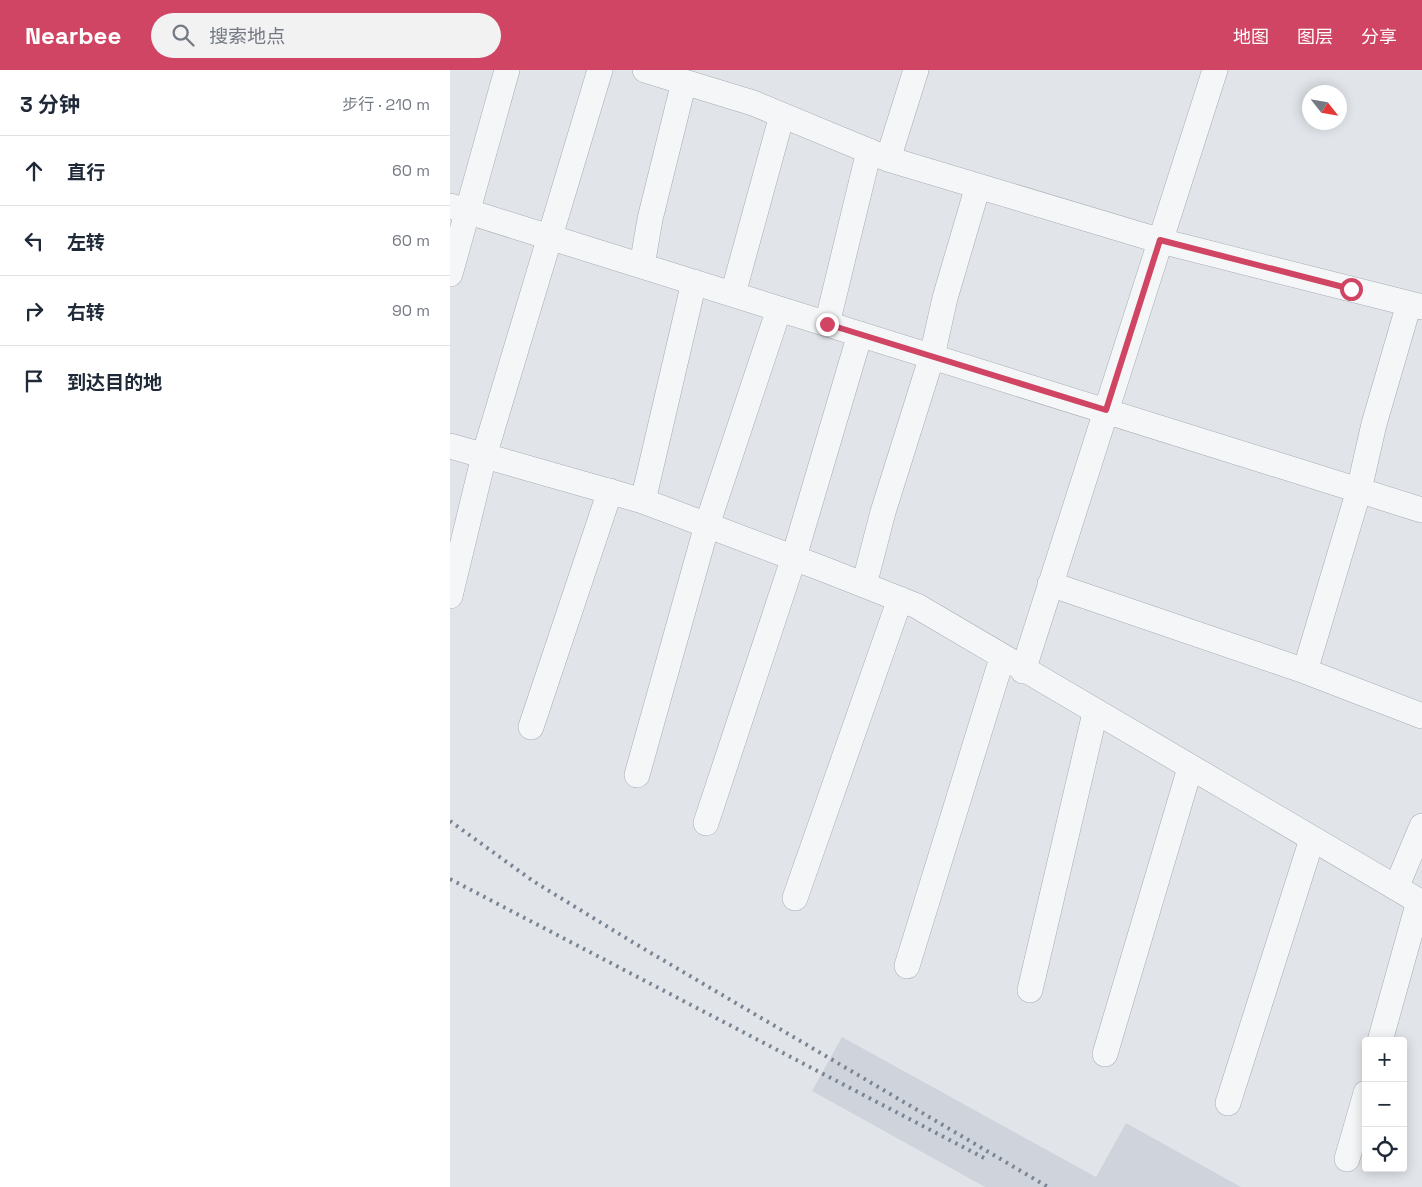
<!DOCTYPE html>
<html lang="zh">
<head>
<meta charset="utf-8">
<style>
  :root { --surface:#fff; --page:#f2f2f3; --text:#1f2937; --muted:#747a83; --line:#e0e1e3; --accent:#d04563 }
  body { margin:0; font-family:"Space Grotesk","Noto Sans SC",sans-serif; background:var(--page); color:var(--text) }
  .controls { position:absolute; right:15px; bottom:15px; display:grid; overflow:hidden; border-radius:5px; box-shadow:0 2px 12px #0003 }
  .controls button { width:45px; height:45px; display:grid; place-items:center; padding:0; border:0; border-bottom:1px solid var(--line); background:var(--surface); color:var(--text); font:25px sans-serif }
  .compass { position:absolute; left:852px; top:15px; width:45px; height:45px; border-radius:50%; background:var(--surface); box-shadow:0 2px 12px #0003; rotate:121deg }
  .stop { position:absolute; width:15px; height:15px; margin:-11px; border:4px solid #d04563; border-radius:50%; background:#fff }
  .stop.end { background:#d04563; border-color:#fff; box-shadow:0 1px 5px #0008 }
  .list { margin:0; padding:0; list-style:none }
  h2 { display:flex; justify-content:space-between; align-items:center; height:65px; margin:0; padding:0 20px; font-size:21px }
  h2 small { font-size:16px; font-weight:400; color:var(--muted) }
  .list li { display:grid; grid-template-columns:32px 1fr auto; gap:15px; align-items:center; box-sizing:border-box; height:70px; padding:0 20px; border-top:1px solid var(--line) }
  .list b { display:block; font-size:19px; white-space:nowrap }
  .list em { font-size:16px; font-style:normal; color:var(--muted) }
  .icon { flex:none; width:28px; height:28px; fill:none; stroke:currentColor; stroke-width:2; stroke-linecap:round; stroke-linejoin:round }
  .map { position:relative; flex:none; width:972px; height:1117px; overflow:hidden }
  header { display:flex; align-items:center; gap:30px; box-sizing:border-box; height:70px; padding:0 25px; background:var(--accent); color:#fff }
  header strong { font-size:24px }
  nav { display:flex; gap:28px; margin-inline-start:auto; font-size:18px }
  .search { width:350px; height:45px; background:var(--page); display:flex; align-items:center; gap:12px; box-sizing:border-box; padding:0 18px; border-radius:28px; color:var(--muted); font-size:19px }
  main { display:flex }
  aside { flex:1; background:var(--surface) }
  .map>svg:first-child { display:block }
</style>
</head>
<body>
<header>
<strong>Nearbee</strong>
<div class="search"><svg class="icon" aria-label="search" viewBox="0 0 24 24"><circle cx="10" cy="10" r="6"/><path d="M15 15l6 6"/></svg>搜索地点</div>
<nav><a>地图</a><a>图层</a><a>分享</a></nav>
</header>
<main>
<aside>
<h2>3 分钟<small>步行 · 210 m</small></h2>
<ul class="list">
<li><svg class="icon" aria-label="ahead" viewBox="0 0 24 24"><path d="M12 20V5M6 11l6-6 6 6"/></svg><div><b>直行</b></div><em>60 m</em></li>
<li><svg class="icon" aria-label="left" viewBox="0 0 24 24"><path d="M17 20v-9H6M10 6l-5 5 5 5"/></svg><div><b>左转</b></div><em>60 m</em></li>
<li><svg class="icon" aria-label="right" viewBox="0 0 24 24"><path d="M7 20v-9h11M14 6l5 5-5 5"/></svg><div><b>右转</b></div><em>90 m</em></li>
<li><svg class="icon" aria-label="arrive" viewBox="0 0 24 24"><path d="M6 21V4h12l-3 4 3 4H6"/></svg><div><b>到达目的地</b></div></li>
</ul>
</aside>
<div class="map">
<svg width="972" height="1117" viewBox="0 0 972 1117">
  <rect width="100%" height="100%" fill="#e1e5ea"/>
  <path fill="#cfd4dc" d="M392,967L646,1107L676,1053L791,1117H535L362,1021Z"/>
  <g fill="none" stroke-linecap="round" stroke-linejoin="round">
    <g stroke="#a6acb4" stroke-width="26">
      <path id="minor" d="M195,0L303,33L438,89L711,171L972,237
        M438,89L466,0
        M0,136L972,440
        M192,196L200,149L234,12
        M0,204L57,0
        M283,224L332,45
        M959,234L924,354L909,420L855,601L972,646
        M377,254L419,81
        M0,376L193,431L376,500L467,536L972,833
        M193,431L244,212
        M600,514L855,601
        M414,515L433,442L482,286L495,228L528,116
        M0,526L34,386L150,0
        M573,601L765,0
        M81,657L160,421
        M187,705L257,455L329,239
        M256,753L344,487L410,264
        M946,818L972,756
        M345,828L450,529
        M457,896L552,588
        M580,920L645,643
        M930,971L969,831
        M655,984L740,698
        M778,1033L862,769
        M897,1089L916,1023"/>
    </g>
    <use href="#minor" stroke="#f4f6f8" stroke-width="25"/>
    <path stroke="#7a8594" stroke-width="4" stroke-dasharray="2.5 5" stroke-linecap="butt" d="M0,751L83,811L184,873L598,1117
      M0,809L536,1089"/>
  </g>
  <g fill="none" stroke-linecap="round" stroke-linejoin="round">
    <path stroke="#d04563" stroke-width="6" d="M377,254L656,340L710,170L901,219"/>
  </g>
</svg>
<div class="controls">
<button>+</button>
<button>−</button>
<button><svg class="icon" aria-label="locate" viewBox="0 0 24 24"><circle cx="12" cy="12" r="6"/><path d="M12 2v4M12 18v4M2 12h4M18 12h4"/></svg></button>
</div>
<svg class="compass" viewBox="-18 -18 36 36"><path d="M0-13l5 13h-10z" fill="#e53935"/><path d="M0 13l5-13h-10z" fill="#747a83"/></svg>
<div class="stop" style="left:901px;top:219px"></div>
<div class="stop end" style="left:377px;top:254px"></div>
</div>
</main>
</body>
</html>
